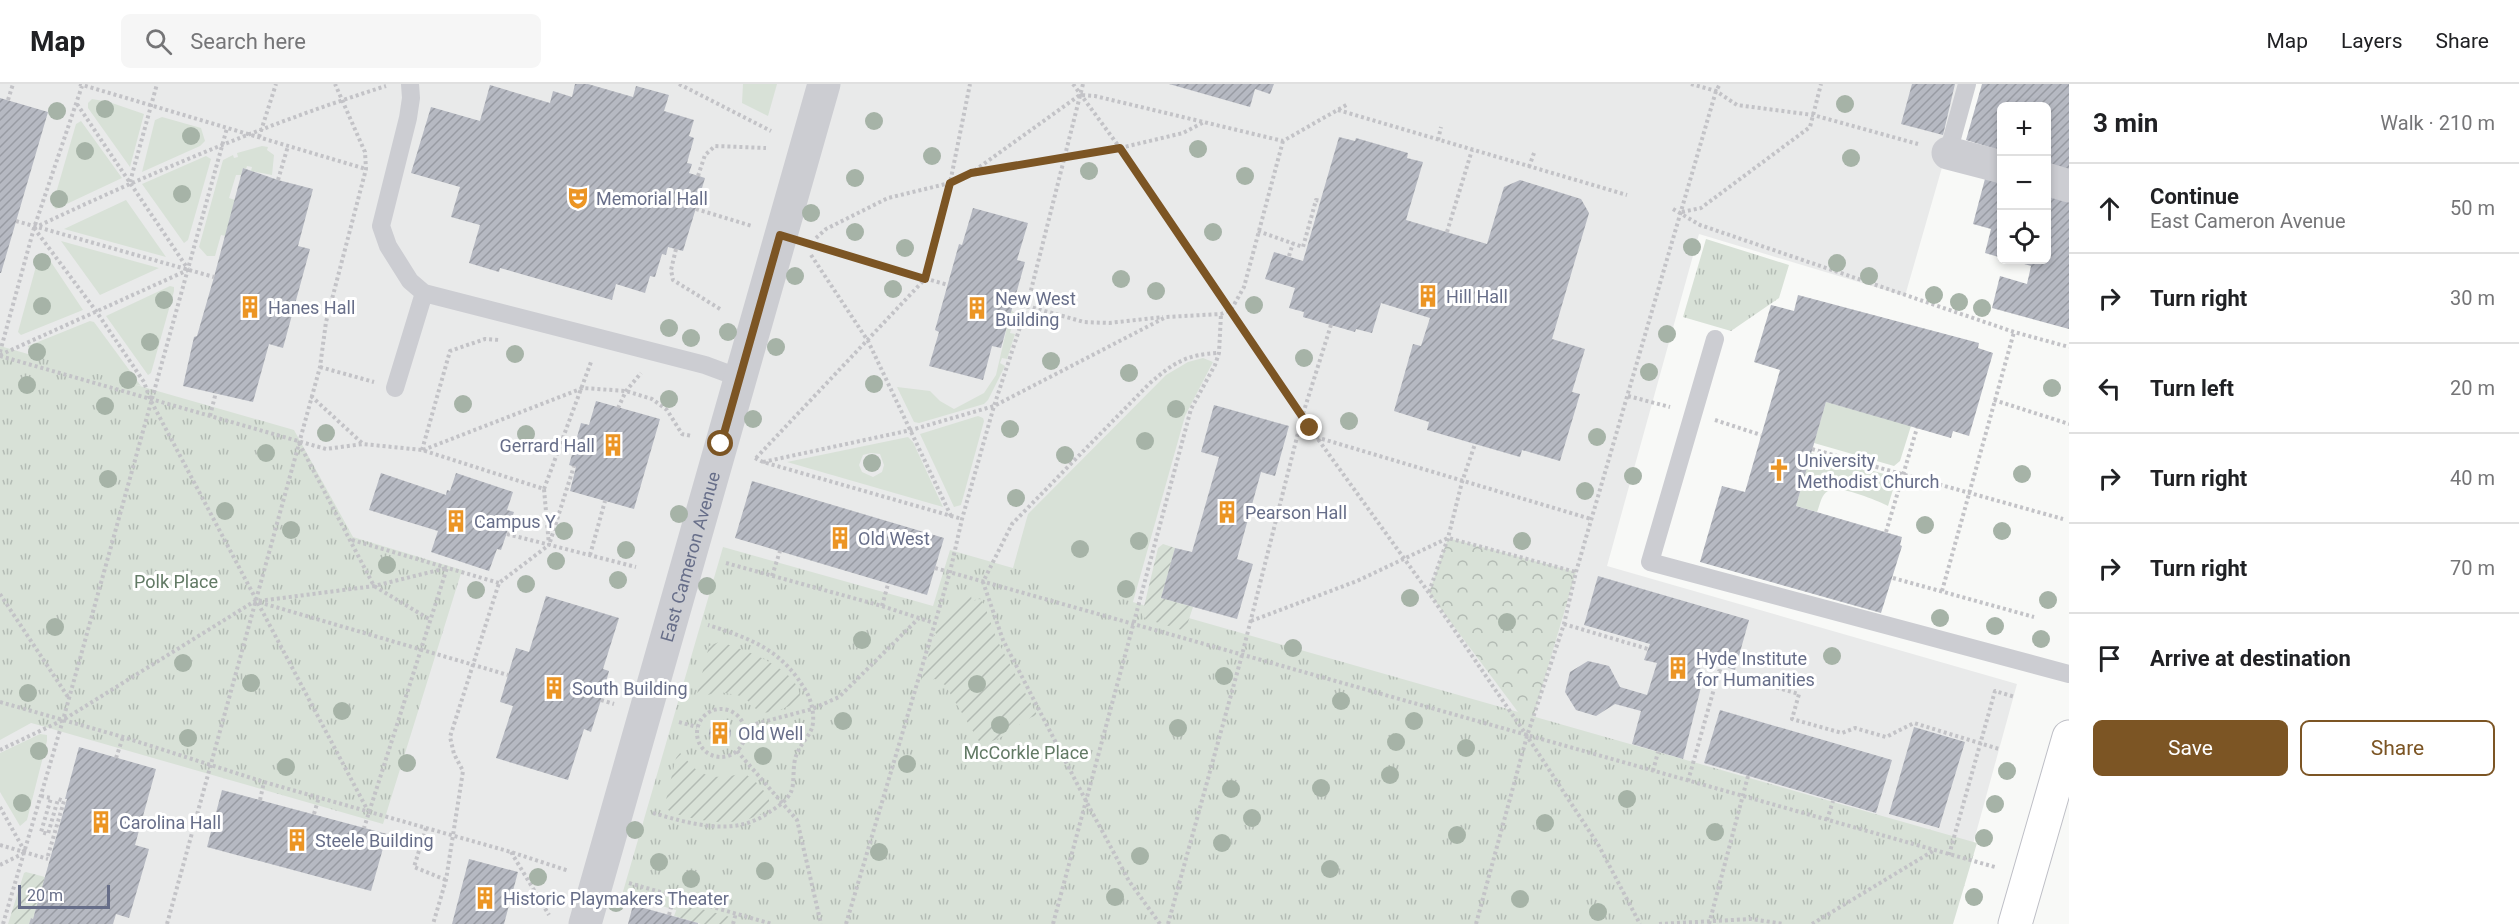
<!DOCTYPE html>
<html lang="en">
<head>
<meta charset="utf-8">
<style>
  :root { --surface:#fff; --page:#f6f6f6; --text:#202124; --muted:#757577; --line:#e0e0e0; --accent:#7c5524 }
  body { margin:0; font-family:Roboto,sans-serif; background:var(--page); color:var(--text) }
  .controls { position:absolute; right:18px; top:18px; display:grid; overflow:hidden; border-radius:9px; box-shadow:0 3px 9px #0003 }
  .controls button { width:54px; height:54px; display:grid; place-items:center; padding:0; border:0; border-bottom:2px solid var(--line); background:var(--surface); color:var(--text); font:30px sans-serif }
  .scale { position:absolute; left:18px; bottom:15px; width:92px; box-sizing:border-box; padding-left:6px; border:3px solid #676e89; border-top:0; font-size:16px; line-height:21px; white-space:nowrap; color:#676e89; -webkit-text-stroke:4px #fff; paint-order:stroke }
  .stop { position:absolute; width:18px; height:18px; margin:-14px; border:4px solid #7c5524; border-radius:50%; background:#fff }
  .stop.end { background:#7c5524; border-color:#fff; box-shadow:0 2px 6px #0008 }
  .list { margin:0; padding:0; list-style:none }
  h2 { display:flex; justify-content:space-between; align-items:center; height:78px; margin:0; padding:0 24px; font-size:26px }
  h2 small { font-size:20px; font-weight:400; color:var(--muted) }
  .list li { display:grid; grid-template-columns:39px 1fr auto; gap:18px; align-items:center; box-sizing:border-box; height:90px; padding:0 24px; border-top:2px solid var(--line) }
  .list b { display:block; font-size:22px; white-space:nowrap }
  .list p { margin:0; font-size:20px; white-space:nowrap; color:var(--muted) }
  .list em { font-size:20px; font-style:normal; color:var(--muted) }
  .actions { display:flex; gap:12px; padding:18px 24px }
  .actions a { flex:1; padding:14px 0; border:2px solid var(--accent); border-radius:9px; text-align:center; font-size:21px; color:var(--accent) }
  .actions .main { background:var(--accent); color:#fff }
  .icon { flex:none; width:33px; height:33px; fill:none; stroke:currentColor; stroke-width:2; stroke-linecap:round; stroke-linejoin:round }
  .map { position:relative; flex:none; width:2069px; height:840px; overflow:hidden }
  header { display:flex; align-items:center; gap:36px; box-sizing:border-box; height:84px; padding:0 30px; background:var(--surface); border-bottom:2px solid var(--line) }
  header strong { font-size:28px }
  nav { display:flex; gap:33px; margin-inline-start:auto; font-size:21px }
  .search { width:420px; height:54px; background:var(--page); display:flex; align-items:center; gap:15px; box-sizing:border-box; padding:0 21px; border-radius:9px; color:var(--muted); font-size:22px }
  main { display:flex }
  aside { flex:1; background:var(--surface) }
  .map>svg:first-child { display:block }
</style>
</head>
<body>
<header>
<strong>Map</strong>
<div class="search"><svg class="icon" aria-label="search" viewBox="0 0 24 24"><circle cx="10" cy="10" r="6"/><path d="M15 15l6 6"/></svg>Search here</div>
<nav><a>Map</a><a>Layers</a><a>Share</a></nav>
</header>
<main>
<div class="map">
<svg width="2069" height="840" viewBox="0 0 2069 840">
  <defs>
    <pattern id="forest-crowns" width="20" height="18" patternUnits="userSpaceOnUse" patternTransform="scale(1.5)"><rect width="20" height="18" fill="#d8e1d7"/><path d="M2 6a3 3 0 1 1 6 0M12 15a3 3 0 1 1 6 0" fill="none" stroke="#b3bbb4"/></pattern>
    <pattern id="park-tufts" width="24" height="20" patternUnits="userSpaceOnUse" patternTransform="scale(1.5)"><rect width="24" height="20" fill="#d8e1d7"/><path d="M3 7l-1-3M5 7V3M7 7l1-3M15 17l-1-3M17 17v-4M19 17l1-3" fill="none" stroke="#b3bbb4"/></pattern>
    <pattern id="garden-furrows" width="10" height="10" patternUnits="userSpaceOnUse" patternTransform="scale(1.5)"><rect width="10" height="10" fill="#d8e1d7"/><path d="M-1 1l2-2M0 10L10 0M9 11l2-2" fill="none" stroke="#b3bbb4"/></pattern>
    <pattern id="building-hatch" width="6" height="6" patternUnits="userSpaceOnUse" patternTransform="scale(1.5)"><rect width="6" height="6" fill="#b6b9c2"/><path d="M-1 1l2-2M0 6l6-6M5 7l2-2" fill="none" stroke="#989ba3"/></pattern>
  </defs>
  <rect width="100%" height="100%" fill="#f8f9f7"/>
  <path fill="#e9eaea" d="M0,0H1966L1905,212L1699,150L1607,482L2017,600L1951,840H0Z"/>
  <path fill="#d8e1d7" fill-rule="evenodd" d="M743,0H777L768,32L742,19Z
    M92,15L109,18L144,30L130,83L88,24V19Z
    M162,33L201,44L205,57L200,62L142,88L155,36Z
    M81,37L122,94L56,125L53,122L54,116L76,40Z
    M262,62L268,63L267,66L274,71L272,91L251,87L252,83L247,82L246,85L243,84L241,91H236L229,114L235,116L226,152L221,151L215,172H207L199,163L223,76L233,71L234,74L238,73L237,69Z
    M206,72L211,75L188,156L184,159L142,100Z
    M126,116L166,173L64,145Z
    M61,157L159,184L100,211Z
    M43,171L49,175L83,226L21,251L18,248L38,175Z
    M170,202L174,203V207L151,289L148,291L106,232Z
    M1011,226C1017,230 1018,235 1017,242H1012L1010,249L1015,250L1007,275L1002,274L1000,279L1005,282L988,316L984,320L919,339L914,338L897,303L930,307L940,317L954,325L984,309L996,291Z
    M90,237L94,238L141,302L28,275L30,268L28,262Z
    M1203,274L1213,278L1185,332L1131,525L1010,495L1028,430L1166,291L1188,278Z
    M1826,318L1911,342L1900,377L1894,382L1814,359Z
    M978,332L983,334L984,337L961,421L954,423L920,350Z
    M908,353L913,358L943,423L787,378ZM871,369L880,370L884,381L882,388L873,393L862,388L859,381L863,371Z
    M1811,369L1891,392L1895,399L1888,422C1878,417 1838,400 1828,407C1821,411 1820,421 1817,428L1796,422Z
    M0,627L30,637L31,639L0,656Z
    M40,650L47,651V657L27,736L20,742L0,708V669Z"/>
  <path fill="url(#forest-crowns)" d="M1448,454L1576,488L1530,644L1429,509Z"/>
  <path fill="url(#park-tufts)" d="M1706,155L1789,181L1779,214L1731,247L1683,233Z
    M0,262L294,346L353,453L462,486L383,740L0,630Z
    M723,463L933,522L950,466L1977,759L1953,840H726L622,811Z"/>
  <path fill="url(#garden-furrows)" d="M1163,460L1175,464L1161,514L1193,523L1185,547L1146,535L1142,531L1158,464Z
    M971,512L972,517L980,515L984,520L997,556L1037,631C1016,638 1004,659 980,659L945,601L935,595L921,598L934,551H937L935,548C942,531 954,518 971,512Z
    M719,558C741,564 805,586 800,618L774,628L760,629L745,614L737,611L719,608L696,614L709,562Z
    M680,669C685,673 688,678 693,683C708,696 726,694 743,689C754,694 771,711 770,723C747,744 710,739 683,732C675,729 667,729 665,720L676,674Z
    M26,788L45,793L33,835L31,834L29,840H8L24,789Z
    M679,819L727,832L729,833L728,840H701L674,832Z"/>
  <path fill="url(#building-hatch)" d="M575,0H588L633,13L636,2L669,11L664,27L694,36L689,52L694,54L687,79L692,80L689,89L705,94L683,167L668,163L666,171L662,170L655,193L650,192L645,209L616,200L612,216L500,184L499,188L469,179L480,141L451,133L460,103L411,89L431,23L480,37L490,1L550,19L553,7L572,13Z
    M1169,0H1274L1270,10L1255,5L1250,23Z
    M1912,0H1955L1943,51L1901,40Z
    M1982,0H2069V86L2046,79V22H2002V67L1966,56Z
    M0,14L48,28L1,189H0Z
    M1339,53L1355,57L1356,54L1408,69L1407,74L1423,78L1406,136L1487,160L1504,103L1520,96L1581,115L1589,129L1552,255L1585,265L1572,308L1580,310L1560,377L1522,366L1520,373L1475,360L1427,346L1429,338L1394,327L1413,260L1421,262L1430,234L1381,219L1372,249L1356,245L1355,248L1303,233L1304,228L1289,224L1295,204L1265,195L1274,168L1303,177Z
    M243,84L278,96L313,105L298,162L310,165L283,264L269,260L253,318L183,302L194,253L197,252L214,193Z
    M1986,91L2002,95V174L1985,169L1991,145L1973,140Z
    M2046,108L2069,114V245L1992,224L2000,192L2027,200L2031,182L2011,176H2046Z
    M973,124L1028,139L1017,176L1025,178L1001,264L992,262L983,296L929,282L939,248L935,246L959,160L962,161Z
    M1798,211L1979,259L1978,264L1993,269L1969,352L1953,347L1951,354L1826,318L1796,422L1902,453L1900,461L1902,462L1881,529L1700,478L1722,402L1745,408L1780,286L1754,278L1771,221L1794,227Z
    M596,317L660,335L634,425L570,407L576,383L569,381L581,339L589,341Z
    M1214,321L1289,342L1275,392L1261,388L1237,475L1253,480L1237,535L1161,514L1175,464L1192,468L1219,373L1201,368Z
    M381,389L446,411L447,406L450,407L456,389L513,408L507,426L514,428L501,466L497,465L489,487L431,468L438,447L369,426Z
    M752,397L944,454L927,511L735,454Z
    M1598,492L1749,536L1735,586L1703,576L1700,585L1705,587L1683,675L1632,660L1641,627L1615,620L1596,632L1576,626L1565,608L1570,588L1588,577L1609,582L1620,603L1647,611L1657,579L1644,576L1650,560L1584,541Z
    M546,512L619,534L603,585L609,587L601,616L591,648L584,645L568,696L496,674L513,622L500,618L516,564L529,568Z
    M1720,626L1892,676L1876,729L1704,679Z
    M709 649a11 11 0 1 1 22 0a11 11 0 1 1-22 0Z
    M1914,643L1965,658L1939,744L1889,730Z
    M79,663L156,685L135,761L149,765L129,834L116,830L113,840H29L31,834L33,835L67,715H65Z
    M222,706L387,750L371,807L207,763Z
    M469,775L518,788L504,840H452Z
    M633,821L698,839V840H628Z"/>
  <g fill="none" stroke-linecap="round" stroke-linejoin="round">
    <g stroke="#bebfc6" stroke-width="35">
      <path id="secondary" d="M2015,840L2069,653"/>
    </g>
    <path stroke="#c3c3c7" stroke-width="4" stroke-dasharray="3 3" stroke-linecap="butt" d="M79,0L366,85
      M679,0L771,47
      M1073,0L1120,64L1231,226L1276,297L1429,509L1527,652L1599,762L1640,840
      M1691,0L1716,7L1737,21L1813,31L1918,60
      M8,16L13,0
      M77,20L188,185
      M1338,26L1627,111
      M259,53L276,0
      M1438,56L1441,43
      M1529,83L1534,69
      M972,89L1120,64L1183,49L1204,38
      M698,92L705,71L715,62L766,64
      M278,96L288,62
      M130,98L157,0
      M696,125L752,142
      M1673,125L1700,141L2014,248L2069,263
      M1682,128L1701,124L1810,43L1821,0
      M16,137L214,193
      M34,144L96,227L144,298L150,315L368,727
      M34,144C148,90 265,40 386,2
      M1258,147L1303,163L1316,116L1321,117
      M1447,148L1472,66
      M816,154L826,145L888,114L950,99L971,89L1080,11L1095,12L1283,57L1348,20
      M810,161L948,201
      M676,165L671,186L673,196L720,225
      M811,171L868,257L951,432
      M1289,172L1293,159
      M1027,222L1084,238L1109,239L1163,233
      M0,268L34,144L82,2
      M0,271L188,186
      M0,272L326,365L363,360L422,366L544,405L549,461L499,499L450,653L454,670L463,687L446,796L433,840
      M320,283L374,298
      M311,312L362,359
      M1628,312L1670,323
      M1994,316L2069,340
      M618,324L626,307L641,289
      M210,332L216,308
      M1715,336L1761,351
      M1299,348L1591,435
      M299,359L374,502L429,535
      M1812,365L2063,435
      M422,366L450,267L485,255L500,256
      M423,366L583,304L626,307L652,315L667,326L682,350L692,352
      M755,374L763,378L962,435
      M756,374L925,195L950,99L970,0
      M763,378L911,346L994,322L1166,233L1221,230L1231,226L1244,203L1283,57
      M544,405L591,278
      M1886,448L1917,344
      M507,450L636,483
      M352,456L499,499
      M550,458L574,382
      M590,471L605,417
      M726,479L882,522L934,539
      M935,484L1995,783
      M772,492L780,467
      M1893,494L2034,533
      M1942,507L2014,248
      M1429,508L1448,454L1462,398L1475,360
      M0,510L68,613
      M259,517L374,502L447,484L364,744
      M882,522L888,500
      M1251,537L1357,497L1448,454L1576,488
      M1564,540L1648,565
      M601,616L614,620
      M0,618L123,653L264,698L511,768L569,787
      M697 649a24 24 0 1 1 48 0a24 24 0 1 1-48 0Z
      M679,638L697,643
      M744,643L812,625L839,613L919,534
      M0,666L63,636L255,517L508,591
      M737,667L797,736L821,840
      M116,674L123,653
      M1653,687L1658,668
      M1688,697L1719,587L1799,610L1792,635L1842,649L1855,644L1886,653L1914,639L1999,665
      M41,712L51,714L41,748L48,750L58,715L64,717L47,775
      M260,716L264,698
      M0,723L25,768
      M653,729C692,740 735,754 771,727C779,722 787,716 791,708C795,700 792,683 796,672C799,662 808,654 812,644C815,634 812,618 807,609C783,566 752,555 708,541
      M314,730L319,713
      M1827,736L1833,717
      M426,744L414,783L446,796
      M0,761L48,775
      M511,768L549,831
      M1949,771L1995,607L2015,613
      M0,781L24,769
      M629,799L772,840
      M669,831L674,812
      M3,840L63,636L227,44
      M167,840L320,283L326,238L366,85L365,68L335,0
      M733,840L736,829
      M846,840L950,488L962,435L994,322L1027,222L1083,0
      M1053,840L1191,325L1215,281L1219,269L1221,230
      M1160,840L1129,797L1086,717L1003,556L983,498L1012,440L1149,300C1173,279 1187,270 1219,269
      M1168,840L1242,571L1302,333L1331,241
      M1476,840L1527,652L1564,540L1576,488L1716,7L1720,0
      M1659,840L1751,835L1784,840
      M1709,840L1748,692
      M1812,840L1933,767"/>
    <path stroke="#cccdd2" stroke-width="18" d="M410,0L411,14L408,34L381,142L388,162L410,197L424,209L705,281L740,294
      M1948,69L1967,0
      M1715,255L1650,478L2069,590
      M395,304L424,209"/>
    <g stroke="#cccdd2" stroke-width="33">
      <path d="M1948,69L2002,83"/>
      <path d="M2046,95L2069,102"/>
      <path id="s1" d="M585,840L824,0"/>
    </g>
    <use href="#secondary" stroke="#fff" stroke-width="33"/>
  </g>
  <g fill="#a6b3a7">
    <circle cx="1845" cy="20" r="9"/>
    <circle cx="105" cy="25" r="9"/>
    <circle cx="57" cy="27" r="9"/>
    <circle cx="874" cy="37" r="9"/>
    <circle cx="191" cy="52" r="9"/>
    <circle cx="1198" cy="65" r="9"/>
    <circle cx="85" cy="67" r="9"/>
    <circle cx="932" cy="72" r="9"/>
    <circle cx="1851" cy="74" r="9"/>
    <circle cx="1089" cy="87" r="9"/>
    <circle cx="1245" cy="92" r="9"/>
    <circle cx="855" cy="94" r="9"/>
    <circle cx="182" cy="110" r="9"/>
    <circle cx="59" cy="115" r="9"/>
    <circle cx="811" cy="129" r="9"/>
    <circle cx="855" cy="148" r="9"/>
    <circle cx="1213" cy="148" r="9"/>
    <circle cx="1692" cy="163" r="9"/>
    <circle cx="905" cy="164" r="9"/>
    <circle cx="42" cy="178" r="9"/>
    <circle cx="1837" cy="179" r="9"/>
    <circle cx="795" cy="192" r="9"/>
    <circle cx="1869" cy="192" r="9"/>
    <circle cx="1121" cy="195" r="9"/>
    <circle cx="893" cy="205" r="9"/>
    <circle cx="1156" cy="207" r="9"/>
    <circle cx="1934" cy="211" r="9"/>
    <circle cx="164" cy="216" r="9"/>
    <circle cx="1959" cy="218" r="9"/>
    <circle cx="1254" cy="221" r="9"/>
    <circle cx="42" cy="222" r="9"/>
    <circle cx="1982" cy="224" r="9"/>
    <circle cx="669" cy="244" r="9"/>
    <circle cx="728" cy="248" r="9"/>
    <circle cx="1667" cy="250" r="9"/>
    <circle cx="691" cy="254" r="9"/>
    <circle cx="150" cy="258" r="9"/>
    <circle cx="776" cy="263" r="9"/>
    <circle cx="37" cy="268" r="9"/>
    <circle cx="515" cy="270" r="9"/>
    <circle cx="1304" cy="274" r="9"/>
    <circle cx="1051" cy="277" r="9"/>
    <circle cx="1649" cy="288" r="9"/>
    <circle cx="1129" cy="289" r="9"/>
    <circle cx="128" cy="296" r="9"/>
    <circle cx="874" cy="300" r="9"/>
    <circle cx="27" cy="301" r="9"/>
    <circle cx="2052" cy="304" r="9"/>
    <circle cx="669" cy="315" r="9"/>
    <circle cx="463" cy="320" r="9"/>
    <circle cx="105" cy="322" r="9"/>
    <circle cx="1176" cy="325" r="9"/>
    <circle cx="753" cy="335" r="9"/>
    <circle cx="1349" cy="337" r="9"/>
    <circle cx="1010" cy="345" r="9"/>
    <circle cx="326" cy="349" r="9"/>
    <circle cx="526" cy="350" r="9"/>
    <circle cx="1597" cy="353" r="9"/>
    <circle cx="1145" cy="357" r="9"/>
    <circle cx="266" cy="369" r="9"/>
    <circle cx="1065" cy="371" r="9"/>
    <circle cx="872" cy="379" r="9"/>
    <circle cx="2022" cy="390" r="9"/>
    <circle cx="1633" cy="392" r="9"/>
    <circle cx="108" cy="395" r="9"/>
    <circle cx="1585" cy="407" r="9"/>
    <circle cx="1016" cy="414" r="9"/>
    <circle cx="225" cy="427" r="9"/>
    <circle cx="679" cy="430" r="9"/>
    <circle cx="1925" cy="441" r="9"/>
    <circle cx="291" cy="446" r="9"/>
    <circle cx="564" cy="447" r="9"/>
    <circle cx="2002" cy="447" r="9"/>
    <circle cx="1139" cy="457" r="9"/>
    <circle cx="1522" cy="457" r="9"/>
    <circle cx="1080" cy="465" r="9"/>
    <circle cx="626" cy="466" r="9"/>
    <circle cx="556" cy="477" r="9"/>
    <circle cx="387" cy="481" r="9"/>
    <circle cx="618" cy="496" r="9"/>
    <circle cx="526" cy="500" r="9"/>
    <circle cx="707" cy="502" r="9"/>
    <circle cx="1126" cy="505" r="9"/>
    <circle cx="476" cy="506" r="9"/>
    <circle cx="1410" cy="514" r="9"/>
    <circle cx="2048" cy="516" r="9"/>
    <circle cx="1940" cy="534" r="9"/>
    <circle cx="1507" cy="538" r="9"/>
    <circle cx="1995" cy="542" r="9"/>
    <circle cx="55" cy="543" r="9"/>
    <circle cx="2041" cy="555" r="9"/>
    <circle cx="862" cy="556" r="9"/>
    <circle cx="1293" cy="564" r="9"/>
    <circle cx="1832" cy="572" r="9"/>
    <circle cx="183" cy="579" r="9"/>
    <circle cx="1224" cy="592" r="9"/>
    <circle cx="251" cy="599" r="9"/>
    <circle cx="977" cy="600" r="9"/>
    <circle cx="28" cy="609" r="9"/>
    <circle cx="1341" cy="617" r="9"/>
    <circle cx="342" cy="627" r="9"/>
    <circle cx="843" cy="637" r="9"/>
    <circle cx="1414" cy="637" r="9"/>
    <circle cx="1000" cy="641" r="9"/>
    <circle cx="1178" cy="644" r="9"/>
    <circle cx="188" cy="654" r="9"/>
    <circle cx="1396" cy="658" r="9"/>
    <circle cx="1466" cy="664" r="9"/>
    <circle cx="39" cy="667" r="9"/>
    <circle cx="763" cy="672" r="9"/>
    <circle cx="407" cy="679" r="9"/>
    <circle cx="907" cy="680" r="9"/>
    <circle cx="286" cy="683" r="9"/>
    <circle cx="2007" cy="687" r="9"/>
    <circle cx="1390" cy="691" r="9"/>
    <circle cx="1321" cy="704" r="9"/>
    <circle cx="1231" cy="705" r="9"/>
    <circle cx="1627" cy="715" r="9"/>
    <circle cx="22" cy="719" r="9"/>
    <circle cx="1995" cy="720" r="9"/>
    <circle cx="1252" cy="734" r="9"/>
    <circle cx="1545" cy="739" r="9"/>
    <circle cx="635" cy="746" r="9"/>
    <circle cx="1715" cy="748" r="9"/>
    <circle cx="1457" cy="751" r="9"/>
    <circle cx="1984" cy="754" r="9"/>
    <circle cx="1222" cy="759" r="9"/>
    <circle cx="879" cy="768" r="9"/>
    <circle cx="1140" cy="772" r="9"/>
    <circle cx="659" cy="778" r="9"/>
    <circle cx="1330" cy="785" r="9"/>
    <circle cx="765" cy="787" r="9"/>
    <circle cx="538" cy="793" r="9"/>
    <circle cx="691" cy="795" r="9"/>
    <circle cx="1115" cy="813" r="9"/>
    <circle cx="1974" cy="813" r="9"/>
    <circle cx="1520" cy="815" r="9"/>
    <circle cx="616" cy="819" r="9"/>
    <circle cx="1598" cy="828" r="9"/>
  </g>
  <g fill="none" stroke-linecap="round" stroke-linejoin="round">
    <path stroke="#7c5524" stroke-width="8" d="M721,360L780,151L925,195L950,99L971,89L1120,64L1310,344"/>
  </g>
  <defs>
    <g id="theatre-bare" transform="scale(1.8)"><path d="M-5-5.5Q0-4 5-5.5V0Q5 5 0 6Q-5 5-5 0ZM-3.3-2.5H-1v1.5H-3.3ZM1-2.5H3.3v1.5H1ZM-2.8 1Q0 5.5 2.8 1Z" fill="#ec9524" stroke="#fff" stroke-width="2.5" paint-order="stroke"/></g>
    <g id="building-bare" transform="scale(1.8)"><path d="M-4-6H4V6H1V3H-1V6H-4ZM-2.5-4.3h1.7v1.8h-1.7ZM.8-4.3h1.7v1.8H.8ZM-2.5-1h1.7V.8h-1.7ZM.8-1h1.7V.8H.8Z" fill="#ec9524" stroke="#fff" stroke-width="2.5" paint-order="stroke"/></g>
    <g id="church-bare" transform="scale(1.8)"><path d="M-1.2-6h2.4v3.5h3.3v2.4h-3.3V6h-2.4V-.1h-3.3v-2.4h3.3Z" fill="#ec9524" stroke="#fff" stroke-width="2.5" paint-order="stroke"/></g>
  </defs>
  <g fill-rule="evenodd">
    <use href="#theatre-bare" x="578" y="114"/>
    <use href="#building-bare" x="1428" y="212"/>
    <use href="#building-bare" x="250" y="223"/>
    <use href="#building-bare" x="977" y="224"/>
    <use href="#building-bare" x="613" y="361"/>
    <use href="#church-bare" x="1779" y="386"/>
    <use href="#building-bare" x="1227" y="428"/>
    <use href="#building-bare" x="456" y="437"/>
    <use href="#building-bare" x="840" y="454"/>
    <use href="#building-bare" x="1678" y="584"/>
    <use href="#building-bare" x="554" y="604"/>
    <use href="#building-bare" x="720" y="649"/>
    <use href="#building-bare" x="101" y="738"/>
    <use href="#building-bare" x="297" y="756"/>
    <use href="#building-bare" x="485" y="814"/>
  </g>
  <g text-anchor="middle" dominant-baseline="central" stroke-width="6" stroke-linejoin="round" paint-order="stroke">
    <g font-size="18" fill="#676e89" stroke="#fff" text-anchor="start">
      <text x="596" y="114">Memorial Hall</text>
      <text x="1446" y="212">Hill Hall</text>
      <text x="995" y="214">New West<tspan x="995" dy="21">Building</tspan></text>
      <text x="268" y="223">Hanes Hall</text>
      <text x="595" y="361" text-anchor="end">Gerrard Hall</text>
      <text x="1797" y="376">University<tspan x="1797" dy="21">Methodist Church</tspan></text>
      <text x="1245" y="428">Pearson Hall</text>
      <text x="474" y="437">Campus Y</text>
      <text x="858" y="454">Old West</text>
      <text x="1696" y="574">Hyde Institute<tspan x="1696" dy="21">for Humanities</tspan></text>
      <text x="572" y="604">South Building</text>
      <text x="738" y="649">Old Well</text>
      <text x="119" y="738">Carolina Hall</text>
      <text x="315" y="756">Steele Building</text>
      <text x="503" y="814">Historic Playmakers Theater</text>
    </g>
    <g font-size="18" fill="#676e89" stroke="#fff">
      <text stroke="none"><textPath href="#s1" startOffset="382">East Cameron Avenue</textPath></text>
    </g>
    <g font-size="18" fill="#627a65" stroke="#fff">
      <text x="176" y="497">Polk Place</text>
      <text x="1026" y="668">McCorkle Place</text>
    </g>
  </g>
</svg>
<div class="controls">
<button>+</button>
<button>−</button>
<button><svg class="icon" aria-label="locate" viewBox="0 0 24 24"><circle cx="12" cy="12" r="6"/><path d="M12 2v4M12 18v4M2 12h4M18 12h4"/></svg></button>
</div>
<div class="scale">20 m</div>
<div class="stop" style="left:721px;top:360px"></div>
<div class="stop end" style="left:1310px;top:344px"></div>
</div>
<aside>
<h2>3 min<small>Walk · 210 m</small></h2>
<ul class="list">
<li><svg class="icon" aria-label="ahead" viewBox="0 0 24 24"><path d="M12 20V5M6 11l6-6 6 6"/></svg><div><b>Continue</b><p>East Cameron Avenue</p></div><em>50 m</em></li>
<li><svg class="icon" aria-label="right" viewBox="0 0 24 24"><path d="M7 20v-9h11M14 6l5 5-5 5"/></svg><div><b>Turn right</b></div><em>30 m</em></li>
<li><svg class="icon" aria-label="left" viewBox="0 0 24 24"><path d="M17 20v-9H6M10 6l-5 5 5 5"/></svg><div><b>Turn left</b></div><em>20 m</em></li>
<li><svg class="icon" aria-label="right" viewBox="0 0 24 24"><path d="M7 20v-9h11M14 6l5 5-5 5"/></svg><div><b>Turn right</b></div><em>40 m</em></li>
<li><svg class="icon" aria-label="right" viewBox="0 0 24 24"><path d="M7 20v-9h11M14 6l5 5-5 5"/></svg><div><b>Turn right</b></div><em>70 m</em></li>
<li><svg class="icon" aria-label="arrive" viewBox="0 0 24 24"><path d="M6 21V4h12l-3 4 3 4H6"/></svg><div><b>Arrive at destination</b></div></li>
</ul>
<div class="actions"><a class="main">Save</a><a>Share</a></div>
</aside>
</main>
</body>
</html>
